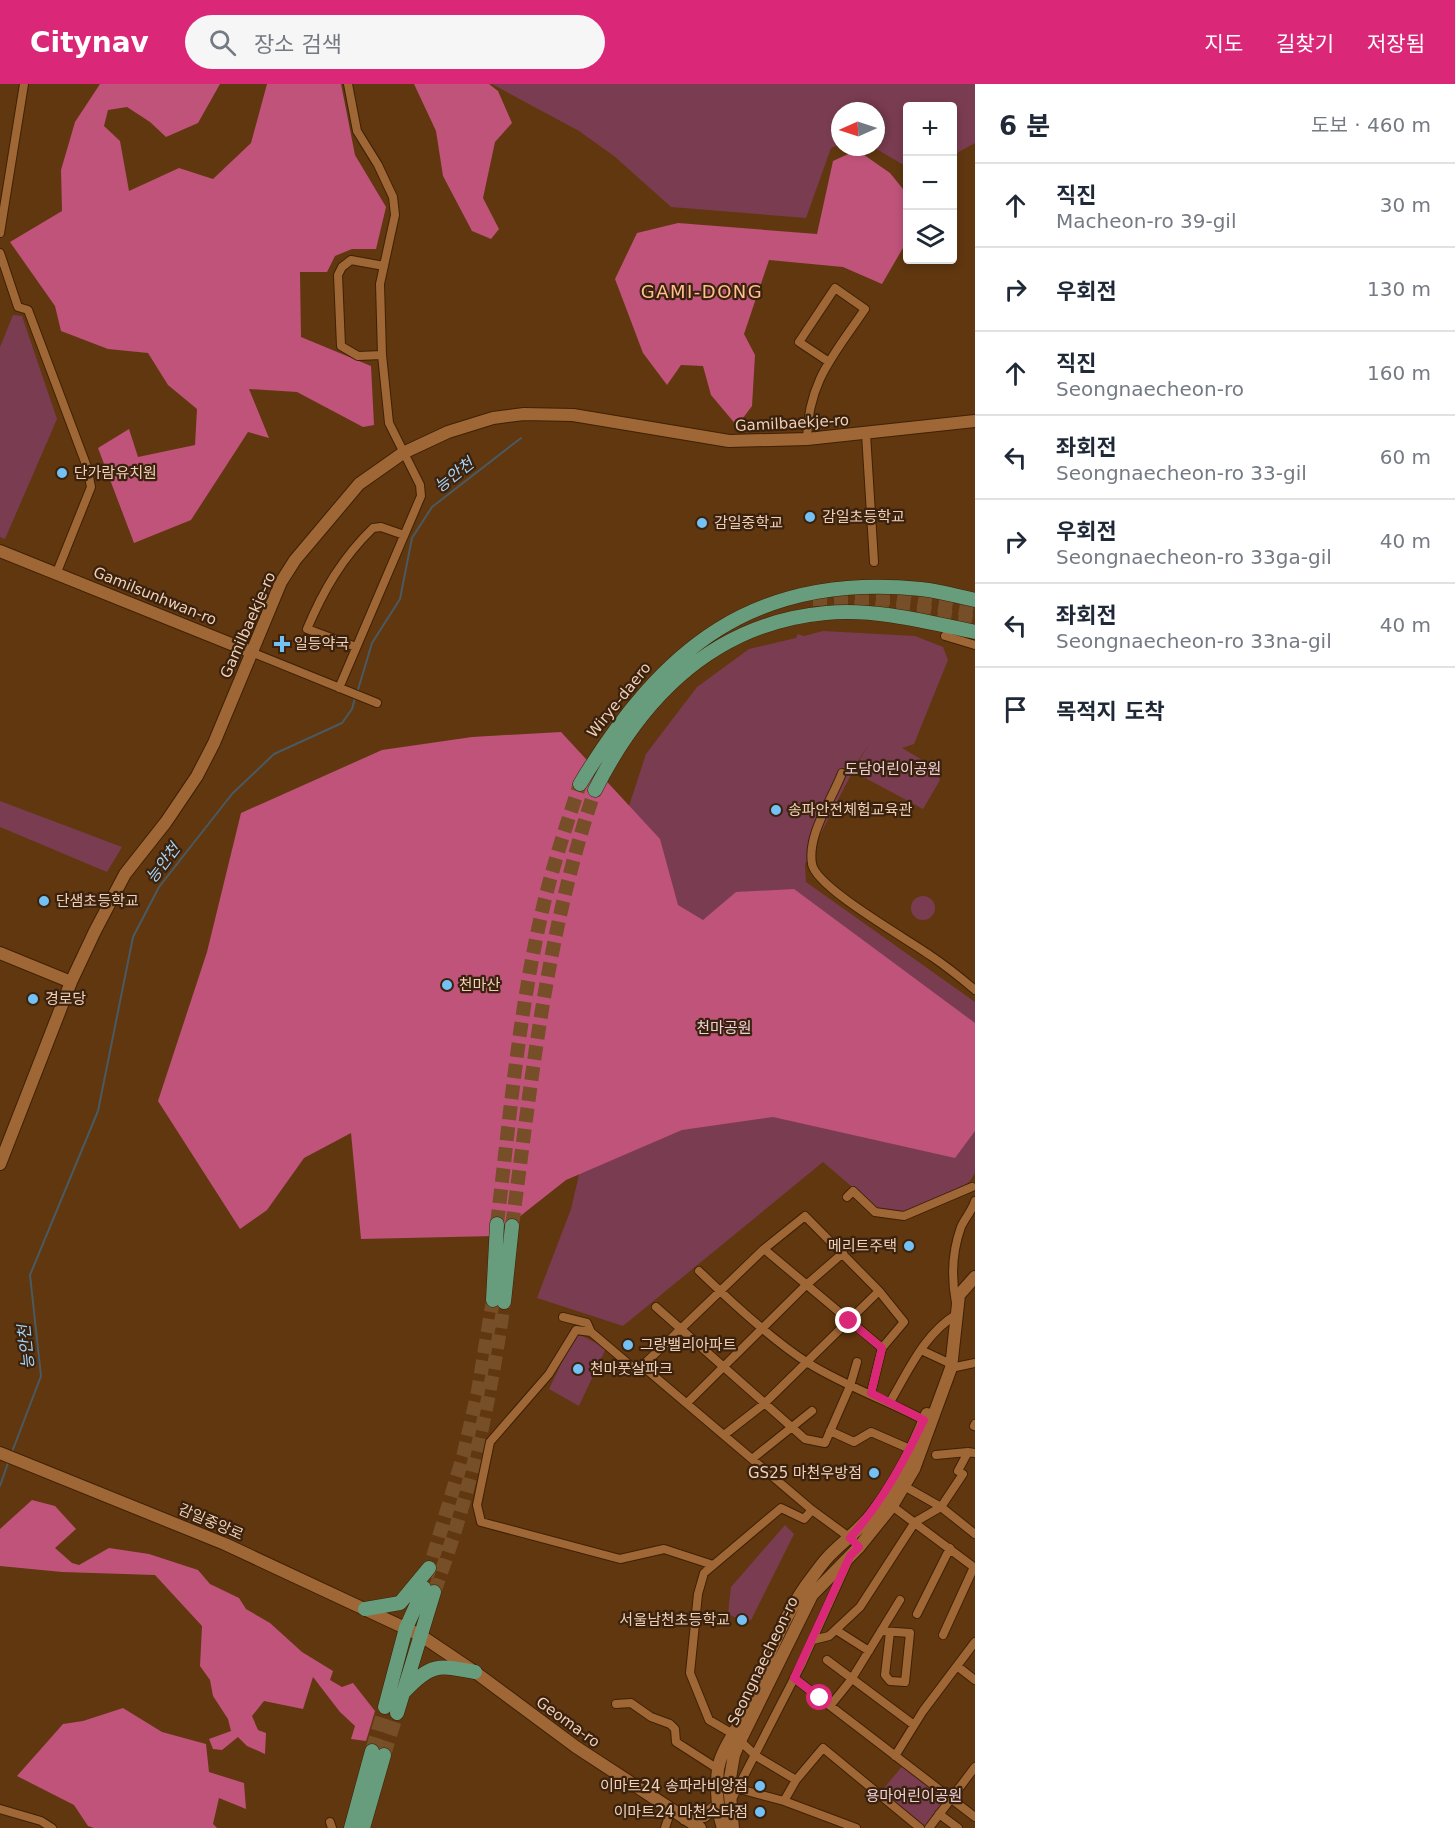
<!DOCTYPE html>
<html lang="ko">
<head>
<meta charset="utf-8">
<style>
  :root { --surface:#fff; --page:#f6f6f7; --text:#1f2937; --muted:#747a83; --line:#e0e1e3; --accent:#db2777 }
  body { margin:0; font-family:"DejaVu Sans","Noto Sans KR",sans-serif; background:var(--page); color:var(--text) }
  .controls { position:absolute; right:18px; top:18px; display:grid; overflow:hidden; border-radius:6px; box-shadow:0 3px 9px #0003 }
  .controls button { width:54px; height:54px; display:grid; place-items:center; padding:0; border:0; border-bottom:2px solid var(--line); background:var(--surface); color:var(--text); font:30px sans-serif }
  .compass { position:absolute; left:831px; top:18px; width:54px; height:54px; border-radius:50%; background:var(--surface); box-shadow:0 3px 9px #0003; rotate:267deg }
  .stop { position:absolute; width:18px; height:18px; margin:-14px; border:4px solid #db2777; border-radius:50%; background:#fff }
  .stop.end { background:#db2777; border-color:#fff; box-shadow:0 2px 6px #0008 }
  .list { margin:0; padding:0; list-style:none }
  h2 { display:flex; justify-content:space-between; align-items:center; height:78px; margin:0; padding:0 24px; font-size:26px }
  h2 small { font-size:20px; font-weight:400; color:var(--muted) }
  .list li { display:grid; grid-template-columns:39px 1fr auto; gap:18px; align-items:center; box-sizing:border-box; height:84px; padding:0 24px; border-top:2px solid var(--line) }
  .list b { display:block; font-size:22px; white-space:nowrap }
  .list p { margin:0; font-size:20px; white-space:nowrap; color:var(--muted) }
  .list em { font-size:20px; font-style:normal; color:var(--muted) }
  .icon { flex:none; width:33px; height:33px; fill:none; stroke:currentColor; stroke-width:2; stroke-linecap:round; stroke-linejoin:round }
  .map { position:relative; flex:none; width:975px; height:1744px; overflow:hidden }
  header { display:flex; align-items:center; gap:36px; box-sizing:border-box; height:84px; padding:0 30px; background:var(--accent); color:#fff }
  header strong { font-size:28px }
  nav { display:flex; gap:33px; margin-inline-start:auto; font-size:21px }
  .search { width:420px; height:54px; background:var(--page); display:flex; align-items:center; gap:15px; box-sizing:border-box; padding:0 21px; border-radius:33px; color:var(--muted); font-size:22px }
  main { display:flex }
  aside { flex:1; background:var(--surface) }
  .map>svg:first-child { display:block }
</style>
</head>
<body>
<header>
<strong>Citynav</strong>
<div class="search"><svg class="icon" aria-label="search" viewBox="0 0 24 24"><circle cx="10" cy="10" r="6"/><path d="M15 15l6 6"/></svg>장소 검색</div>
<nav><a>지도</a><a>길찾기</a><a>저장됨</a></nav>
</header>
<main>
<div class="map">
<svg width="975" height="1744" viewBox="0 0 975 1744">
  <rect width="100%" height="100%" fill="#60370f"/>
  <path fill="#7a3c51" d="M492,0H975V59L953,71L952,22H908L907,83L873,63H876V27H840V60L831,64L806,134L671,123L614,72L579,47Z
    M13,231L22,232L57,335L5,455L0,453V263Z
    M823,547L915,552L943,563L948,576L914,660L902,664L934,683L940,696L923,725L856,689L859,677L869,660L858,677L805,780L806,798L975,918V1089L970,1097L958,1106L905,1129L878,1125L823,1078L623,1242L537,1214L571,1125L590,1043L626,731L646,670L697,603L749,565L796,554L798,550L804,552Z
    M0,717L122,763L107,788L0,743Z
    M911 824a12 12 0 1 1 24 0a12 12 0 1 1-24 0Z
    M576,1249L606,1264L579,1322L549,1305Z
    M785,1441L794,1450L751,1536L745,1538L728,1530L731,1503Z
    M904,1680L948,1716L925,1744L880,1709Z"/>
  <path fill="#bf537a" d="M100,0H220L198,39L166,53L150,38L127,23L108,26L104,42L120,57L129,107L179,84L213,95L251,59L267,0H341L355,71L386,123L376,165H352L335,172L327,188H300L301,253L371,282L374,341L363,343L297,308L249,305L269,354L248,348L191,436L134,459L98,364L129,345L138,373L195,361L197,325L168,301L148,269L108,265L61,247L55,222L10,158L62,127L61,86L75,38Z
    M414,0H489L498,7L512,39L495,58L483,114L499,145L491,155L472,147L443,92L436,47Z
    M857,66L890,89L907,110V157L882,200L843,183L769,176L744,250L755,271L752,322L737,342L711,311L703,282L681,281L667,301L643,269L615,195L637,149L678,139L817,150L833,77Z
    M561,648L660,755L678,821L703,836L736,808L794,805L975,939V1047L955,1074L773,1033L682,1046L566,1096L495,1152L361,1155L351,1049L304,1074L267,1126L240,1145L158,1017L207,868L241,729L382,666L472,653Z
    M32,1416L55,1422L76,1445L55,1464L72,1479L79,1481L109,1464L149,1470L198,1486L210,1500L239,1514L246,1525L270,1539L302,1568L333,1587L330,1596L342,1603L353,1599L375,1627L366,1657L351,1655L355,1642L340,1628L313,1593L303,1625L264,1617L252,1632L258,1646L266,1649L265,1670L247,1662L238,1653L222,1666L213,1665L209,1655L231,1647L228,1635L213,1612L210,1596L200,1582L202,1542L155,1491L62,1488L0,1482V1445Z
    M123,1624L162,1648L206,1660L209,1688L244,1699L246,1725L219,1714L213,1740L217,1744H94L88,1742L74,1721L17,1692L63,1640L83,1637Z"/>
  <g fill="none" stroke-linecap="round" stroke-linejoin="round">
    <path stroke="#495a62" stroke-width="2" d="M357,609L372,559L400,515L412,454L432,423L521,354
      M12,1368L41,1292L30,1191L98,1027L133,853L159,803L232,710L274,670L342,639L352,625L355,614
      M0,1402L9,1376"/>
    <path stroke="#764e28" stroke-width="14" stroke-dasharray="14 7" stroke-linecap="butt" d="M813,515L895,514L975,527
      M854,523L920,527L975,538
      M497,1140C510,1033 519,924 544,819C554,778 567,739 580,700
      M512,1142C532,994 546,848 595,706
      M427,1493L464,1369L478,1307L493,1216
      M434,1508C470,1412 490,1319 504,1218
      M372,1667L385,1623
      M384,1671L397,1629"/>
    <g stroke="#3e2105" stroke-width="10">
      <path id="street" d="M0,149L24,0
        M0,169L18,223L28,226L87,383L91,403L57,488
        M382,271L358,272L341,262L338,191L342,183L351,176L384,182
        M866,350L874,478
        M807,355C808,297 834,271 865,225L835,204L799,258L829,278
        M945,552L975,561
        M356,563L307,545C323,507 342,474 373,444L381,443L404,451
        M251,568L377,619
        M339,604L421,412L420,401L389,339L382,271L380,200L395,131L393,113L378,81L357,47L348,0
        M842,689C832,716 807,750 812,780C816,804 909,856 931,872C946,882 961,894 975,906
        M847,1113L853,1107L875,1128L904,1132L972,1103
        M764,1165L882,1264
        M699,1187C730,1217 772,1256 808,1279C845,1302 886,1316 924,1336
        M956,1219C951,1193 952,1168 961,1143C965,1134 972,1127 975,1117
        M656,1223L805,1355L825,1359L850,1302L857,1278
        M563,1233L587,1239L591,1248L637,1287L647,1286L812,1426L853,1456
        M591,1248L576,1246L549,1290L490,1358L477,1421L481,1438L620,1475L664,1465L713,1481
        M921,1266L951,1280
        M951,1284L975,1279
        M637,1287L764,1165L805,1132L879,1207L904,1238L882,1264L871,1309
        M890,1318C909,1286 924,1250 957,1230
        M687,1319L805,1202L843,1169
        M974,1342L975,1340
        M830,1347L854,1358L871,1348L910,1365
        M724,1351L764,1320L879,1207
        M936,1371L968,1368L975,1369
        M752,1375L812,1327
        M958,1387L968,1368
        M904,1402L941,1423L975,1450
        M892,1422L975,1484
        M917,1530L950,1464
        M836,1546L869,1567
        M881,1547L910,1549L905,1598L890,1597L885,1591L890,1548
        M943,1551L974,1483
        M813,1556L829,1552L860,1523L915,1438L941,1423L963,1390
        M827,1576L914,1641
        M957,1582L975,1596
        M794,1594L975,1733
        M616,1620L631,1619L651,1633L670,1640L675,1645L676,1658L718,1685
        M830,1622L851,1596L900,1516
        M895,1672L923,1627L975,1558
        M796,1696L756,1672L733,1650L709,1636L690,1589L698,1510L704,1489L781,1424L804,1435L812,1426
        M739,1705L784,1717L856,1744
        M784,1717L796,1696L823,1664L920,1744
        M730,1719L801,1581L848,1477
        M0,1725L41,1737L52,1744
        M939,1730L958,1744
        M330,1738L332,1744
        M665,1744L671,1726
        M929,1744L975,1683"/>
    </g>
    <g stroke="#3e2105" stroke-width="14">
      <path id="secondary" d="M0,467L251,568
        M0,869L71,898
        M0,1080L71,898L95,847L125,790L166,738L197,692L214,659L281,498L295,476L359,400L403,369L448,348L493,334L524,330L573,331L729,357L807,355L975,337
        M0,1369L225,1460L420,1551L475,1588L576,1663L700,1744
        M685,1735L704,1732L718,1721
        M723,1744C717,1727 716,1703 718,1685C721,1667 733,1652 741,1636C762,1591 778,1541 807,1500C815,1490 823,1477 833,1468C847,1454 863,1443 875,1426C896,1398 914,1363 927,1330
        M733,1744L729,1700L734,1671L740,1657L812,1511L859,1463L892,1422L914,1385L951,1284L959,1211L975,1193"/>
    </g>
    <g stroke="#3e2105" stroke-width="15">
      <path id="primary" d="M580,700C662,564 754,488 921,505C939,507 957,512 975,516
        M595,706C643,611 715,539 826,529C874,524 928,538 975,548
        M493,1216L497,1140
        M504,1218L512,1142
        M365,1525L400,1519L429,1484
        M404,1608C431,1579 438,1581 475,1588
        M385,1623L406,1544L424,1504
        M397,1629L434,1508
        M351,1744L372,1667
        M363,1744L384,1671"/>
    </g>
    <use href="#street" stroke="#a06736" stroke-width="8"/>
    <use href="#secondary" stroke="#a06736" stroke-width="12"/>
    <use href="#primary" stroke="#679c7c" stroke-width="14"/>
  </g>
  <g fill="none" stroke-linecap="round" stroke-linejoin="round">
    <path stroke="#db2777" stroke-width="8" d="M820,1614L794,1594L850,1472L859,1463L850,1454C882,1418 903,1379 924,1336L871,1309L882,1264L849,1237"/>
  </g>
  <g fill="#73c1f5" stroke="#3a220e" stroke-width="2">
    <circle cx="62" cy="389" r="6"/>
    <circle cx="810" cy="433" r="6"/>
    <circle cx="702" cy="439" r="6"/>
    <path d="M279 551h6v6h6v6h-6v6h-6v-6h-6v-6h6z"/>
    <circle cx="776" cy="726" r="6"/>
    <circle cx="44" cy="817" r="6"/>
    <circle cx="447" cy="901" r="6"/>
    <circle cx="33" cy="915" r="6"/>
    <circle cx="909" cy="1162" r="6"/>
    <circle cx="628" cy="1261" r="6"/>
    <circle cx="578" cy="1285" r="6"/>
    <circle cx="874" cy="1389" r="6"/>
    <circle cx="742" cy="1536" r="6"/>
    <circle cx="760" cy="1702" r="6"/>
    <circle cx="760" cy="1728" r="6"/>
  </g>
  <g text-anchor="middle" dominant-baseline="central" stroke-width="4.5" stroke-linejoin="round" paint-order="stroke">
    <g font-size="15" fill="#f0d0b7" stroke="#3a220e">
      <text transform="translate(792 339) rotate(-3)">Gamilbaekje-ro</text>
      <text transform="translate(155 512) rotate(22)">Gamilsunhwan-ro</text>
      <text transform="translate(248 541) rotate(-66)">Gamilbaekje-ro</text>
      <text transform="translate(619 616) rotate(-51)">Wirye-daero</text>
      <text transform="translate(211 1438) rotate(23)">감일중앙로</text>
      <text transform="translate(763 1577) rotate(-64)">Seongnaecheon-ro</text>
      <text transform="translate(568 1638) rotate(36)">Geoma-ro</text>
    </g>
    <g font-size="15" fill="#f0d0b7" stroke="#3a220e" text-anchor="start">
      <text x="74" y="389">단가람유치원</text>
      <text x="822" y="433">감일초등학교</text>
      <text x="714" y="439">감일중학교</text>
      <text x="294" y="560">일등약국</text>
      <text x="788" y="726">송파안전체험교육관</text>
      <text x="56" y="817">단샘초등학교</text>
      <text x="459" y="901">천마산</text>
      <text x="45" y="915">경로당</text>
      <text x="897" y="1162" text-anchor="end">메리트주택</text>
      <text x="640" y="1261">그랑밸리아파트</text>
      <text x="590" y="1285">천마풋살파크</text>
      <text x="862" y="1389" text-anchor="end">GS25 마천우방점</text>
      <text x="730" y="1536" text-anchor="end">서울남천초등학교</text>
      <text x="748" y="1702" text-anchor="end">이마트24 송파라비앙점</text>
      <text x="748" y="1728" text-anchor="end">이마트24 마천스타점</text>
    </g>
    <g font-size="15" fill="#eed0d8" stroke="#3a220e">
      <text x="893" y="685">도담어린이공원</text>
      <text x="724" y="944">천마공원</text>
      <text x="914" y="1712">용마어린이공원</text>
    </g>
    <g font-size="16" font-style="italic" fill="#a5d5f8" stroke="#3a220e">
      <text transform="translate(454 391) rotate(-38)">능안천</text>
      <text transform="translate(163 779) rotate(-53)">능안천</text>
      <text transform="translate(26 1263) rotate(-96)">능안천</text>
    </g>
    <g font-size="18" letter-spacing="1.5" fill="#ffc08d" stroke="#3a220e">
      <text x="702" y="207">GAMI-DONG</text>
    </g>
  </g>
</svg>
<div class="controls">
<button>+</button>
<button>−</button>
<button><svg class="icon" aria-label="layers" viewBox="0 0 24 24"><path d="M12 4l9 5-9 5-9-5zM3 14l9 5 9-5"/></svg></button>
</div>
<svg class="compass" viewBox="-18 -18 36 36"><path d="M0-13l5 13h-10z" fill="#e53935"/><path d="M0 13l5-13h-10z" fill="#747a83"/></svg>
<div class="stop" style="left:820px;top:1614px"></div>
<div class="stop end" style="left:849px;top:1237px"></div>
</div>
<aside>
<h2>6 분<small>도보 · 460 m</small></h2>
<ul class="list">
<li><svg class="icon" aria-label="ahead" viewBox="0 0 24 24"><path d="M12 20V5M6 11l6-6 6 6"/></svg><div><b>직진</b><p>Macheon-ro 39-gil</p></div><em>30 m</em></li>
<li><svg class="icon" aria-label="right" viewBox="0 0 24 24"><path d="M7 20v-9h11M14 6l5 5-5 5"/></svg><div><b>우회전</b></div><em>130 m</em></li>
<li><svg class="icon" aria-label="ahead" viewBox="0 0 24 24"><path d="M12 20V5M6 11l6-6 6 6"/></svg><div><b>직진</b><p>Seongnaecheon-ro</p></div><em>160 m</em></li>
<li><svg class="icon" aria-label="left" viewBox="0 0 24 24"><path d="M17 20v-9H6M10 6l-5 5 5 5"/></svg><div><b>좌회전</b><p>Seongnaecheon-ro 33-gil</p></div><em>60 m</em></li>
<li><svg class="icon" aria-label="right" viewBox="0 0 24 24"><path d="M7 20v-9h11M14 6l5 5-5 5"/></svg><div><b>우회전</b><p>Seongnaecheon-ro 33ga-gil</p></div><em>40 m</em></li>
<li><svg class="icon" aria-label="left" viewBox="0 0 24 24"><path d="M17 20v-9H6M10 6l-5 5 5 5"/></svg><div><b>좌회전</b><p>Seongnaecheon-ro 33na-gil</p></div><em>40 m</em></li>
<li><svg class="icon" aria-label="arrive" viewBox="0 0 24 24"><path d="M6 21V4h12l-3 4 3 4H6"/></svg><div><b>목적지 도착</b></div></li>
</ul>
</aside>
</main>
</body>
</html>
